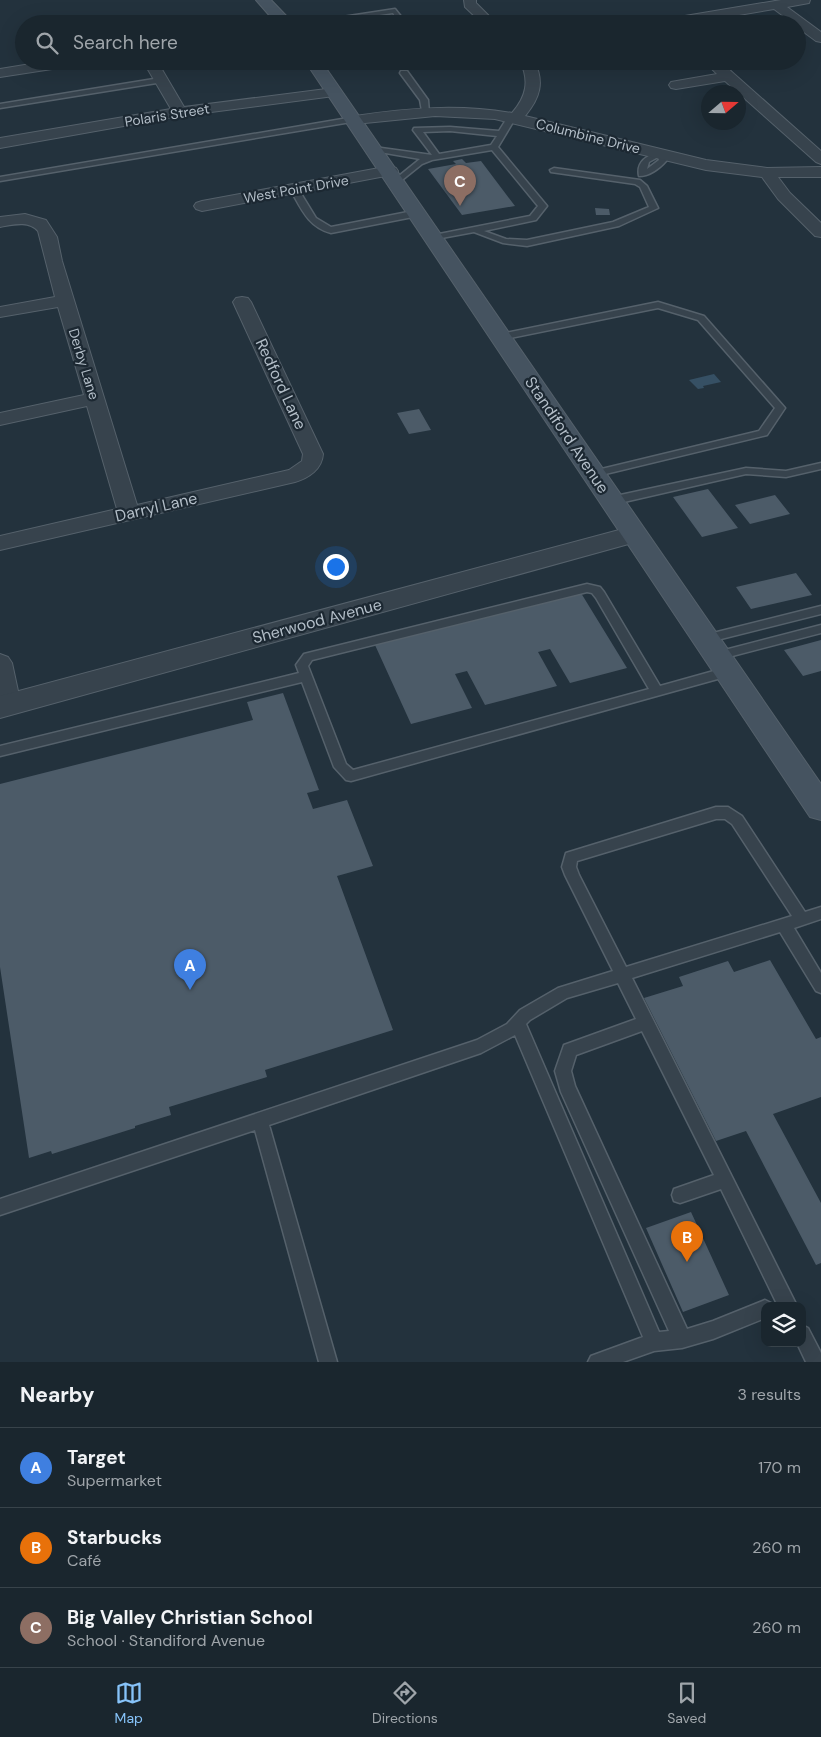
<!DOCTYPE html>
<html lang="en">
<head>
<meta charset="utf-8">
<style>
  :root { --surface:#1a262e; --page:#27323a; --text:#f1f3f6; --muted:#9fa5aa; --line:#38434a; --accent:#87c3f9 }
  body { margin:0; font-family:"DM Sans",sans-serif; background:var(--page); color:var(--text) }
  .controls { position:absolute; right:15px; bottom:15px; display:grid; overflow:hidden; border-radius:10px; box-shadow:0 5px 20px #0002 }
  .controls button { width:45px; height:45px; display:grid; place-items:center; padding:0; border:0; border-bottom:1px solid var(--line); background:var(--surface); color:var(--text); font:25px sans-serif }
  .compass { position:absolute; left:701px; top:85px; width:45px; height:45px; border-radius:50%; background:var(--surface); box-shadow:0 5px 20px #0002; rotate:70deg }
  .you { position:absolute; left:335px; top:566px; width:18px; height:18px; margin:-12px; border:4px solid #fff; border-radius:50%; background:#1a73e8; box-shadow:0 0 0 8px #1a73e833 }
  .badge { display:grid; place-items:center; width:32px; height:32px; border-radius:50%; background:var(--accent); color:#fff; font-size:16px; font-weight:700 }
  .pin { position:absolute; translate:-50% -41px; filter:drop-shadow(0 1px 2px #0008) }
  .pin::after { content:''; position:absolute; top:26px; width:18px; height:15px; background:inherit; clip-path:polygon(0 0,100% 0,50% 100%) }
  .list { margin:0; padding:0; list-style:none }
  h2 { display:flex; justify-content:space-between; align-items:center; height:65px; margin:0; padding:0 20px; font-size:21px }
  h2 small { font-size:16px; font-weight:400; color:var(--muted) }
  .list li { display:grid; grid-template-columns:32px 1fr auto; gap:15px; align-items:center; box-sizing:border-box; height:80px; padding:0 20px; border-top:1px solid var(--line) }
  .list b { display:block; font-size:19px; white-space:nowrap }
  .list p { margin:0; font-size:16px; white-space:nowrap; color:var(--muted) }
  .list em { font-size:16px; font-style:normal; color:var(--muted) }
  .icon { flex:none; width:28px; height:28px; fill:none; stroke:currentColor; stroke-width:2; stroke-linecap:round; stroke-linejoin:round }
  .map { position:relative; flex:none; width:821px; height:1362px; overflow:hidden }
  .search { position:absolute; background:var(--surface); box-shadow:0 5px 20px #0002; left:15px; right:15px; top:15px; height:55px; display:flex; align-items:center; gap:12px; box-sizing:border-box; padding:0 18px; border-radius:28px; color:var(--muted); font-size:19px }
  .sheet { height:305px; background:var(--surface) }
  nav { display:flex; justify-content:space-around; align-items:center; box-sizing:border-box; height:70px; border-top:1px solid var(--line); background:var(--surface); font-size:14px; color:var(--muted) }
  nav a { display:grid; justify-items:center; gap:2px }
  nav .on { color:var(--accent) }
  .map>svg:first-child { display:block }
</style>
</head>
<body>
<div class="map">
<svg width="821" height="1362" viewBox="0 0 821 1362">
  <rect width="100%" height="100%" fill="#23323d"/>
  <path fill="#365064" d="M714,374L721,382L703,386L704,388L698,389L689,380Z"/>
  <path fill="#4c5b68" d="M462,159L466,163L481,161L515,206L462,215L428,169L456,164L453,161Z
    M595,208L609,209L610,215H596Z
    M419,409L431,430L409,434L397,413Z
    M708,489L738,528L702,537L673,497Z
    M775,495L790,514L750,524L735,505Z
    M796,573L812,595L751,609L736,587Z
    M581,593L627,668L570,683L550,649L538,652L557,686L485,705L467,671L455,674L472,708L411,724L375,645Z
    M821,640V671L803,676L784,650Z
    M283,693L319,790L307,793L313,809L347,800L373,866L337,876L393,1030L265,1070L267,1077L169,1107L171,1115L135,1126V1128L52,1154L51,1151L29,1158L0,967V784L253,720L247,702Z
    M770,960L816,1039L821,1037V1097L773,1114L821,1203V1263L816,1265L746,1131L716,1141L644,998L683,986L679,977L728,961L734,972Z
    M691,1212L729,1295L683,1312L646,1228Z"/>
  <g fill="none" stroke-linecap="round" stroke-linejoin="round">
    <g stroke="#55616b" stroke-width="3">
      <path id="service" d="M395,9L407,24H400L393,13L317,24H297Z
        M401,71H407L428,100L429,113L422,111L420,100L400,73Z
        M160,78H163V82L0,108V104Z
        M509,115L516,117L498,147L547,206L536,220L484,231L506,239L527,240L613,222L649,207L640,187L635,184L551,172L550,170L554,168L640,180L647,186L658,208L619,226L527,246L503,243L474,232L431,240V236L434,235L530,216L538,206L492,150L432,160L422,164L397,184L393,182L394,180L420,159L374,151L370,149L374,147L432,155L413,130L414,128L450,127L499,131ZM450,131L497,136L491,145L439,154L423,132Z
        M354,117H357V121L0,181V177Z
        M660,152H663L667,160C660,168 650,176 639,176C636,161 648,155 660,152ZM658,157L659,160L647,169L649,162Z
        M291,187H297L316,218L331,227L418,210L422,213L418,216L331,233C308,227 301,208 290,189Z
        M658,302L704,316L785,408L767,435L593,477L589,476L588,474L589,472L759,431L775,408L698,320L658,308L501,340L496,337L501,334Z
        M821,463V469L786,477L746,474L611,505L606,501L611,497L746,468L786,471Z
        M587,584L600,587L604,592L660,686L728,667L732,669L734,672L732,675L351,781L346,780L334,767L302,682L0,756V746L299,673L296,665L304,654L308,653ZM587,592L592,593L596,598L649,689L353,770L346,764L308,666L312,660Z
        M821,606V614L705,643L699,639L705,635Z
        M821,625V633L717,660L713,659L711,656L713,653L717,652Z
        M716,807H728L742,816L805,912L821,907V919L794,928L821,973V993L816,991L780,932L632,978L797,1306H778L721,1189L680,1203L674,1201L672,1195L674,1189L714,1175L642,1031L576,1055L571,1071L575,1086L687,1329L713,1321L765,1300L771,1303L773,1306H765V1318L713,1339L682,1348L654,1351L623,1362H588L591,1356L643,1337L515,1035L481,1053L269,1125L337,1362H319L255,1130L0,1215V1199L477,1040L507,1024L520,1010L558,988L613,971L565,875L562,867L566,853ZM716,819H725L732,824L792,916L626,967L579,875L576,867L577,861ZM618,983L636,1019L564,1045L555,1071L561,1092L669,1331L659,1332L526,1024L530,1020L567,998Z
        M802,1325L808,1328L821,1353V1362H806L797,1343H802Z"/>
    </g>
    <g stroke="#55616b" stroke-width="2">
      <path id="minor" d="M464,0H476V3L497,24H483L465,7Z
        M781,0H810L809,3L787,7L821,32V42L816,41L797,27V24H794L774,9L686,24H655L661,20Z
        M49,61H85L78,65L0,77V69Z
        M143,61H157L184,107L334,88L339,89L341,92L339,95L334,96L180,116L0,148V138L171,109Z
        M520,61H534C545,82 540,98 525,116L706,160L767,168L821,167V177H778L790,193L821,223V237L815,236L778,199L762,177L706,170L495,119L435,116L355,124L350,123L348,120L350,117L355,116C408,108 459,104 512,113C526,97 530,81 520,61Z
        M704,61H720L733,73L821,151V164L816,162L725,81L676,89L671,88L669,85L671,82L717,74Z
        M390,166L396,168L398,171L396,174L202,211L196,209L194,206L196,203L202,201Z
        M25,214L46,220L57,237L62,261L137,505L289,470L302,461L303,454L233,302L236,298L242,297L248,298L251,302L323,454C322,469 309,478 295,482L0,550V536L117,509L87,406L0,425V413L84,395L58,307L0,317V307L55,297L38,231C28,220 12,225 0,227V217Z
        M0,654L8,657L12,663L21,705L18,711L9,714L0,711Z"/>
    </g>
    <g stroke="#55616b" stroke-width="2">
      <path id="tertiary" d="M634,526L643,528L646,534L643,540L0,718V696Z"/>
    </g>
    <g stroke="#55616b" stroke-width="2">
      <path id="secondary" d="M256,0H271L294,24H277Z
        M305,61H321L821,784V820L810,817Z"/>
    </g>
    <use href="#service" fill="#37434d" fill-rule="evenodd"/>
    <use href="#minor" fill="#37434d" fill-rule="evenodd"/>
    <use href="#tertiary" fill="#37434d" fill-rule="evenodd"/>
    <use href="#secondary" fill="#455360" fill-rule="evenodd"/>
  </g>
  <g text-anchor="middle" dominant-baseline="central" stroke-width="4.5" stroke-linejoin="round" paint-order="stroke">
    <g font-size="14" fill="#b3bec8" stroke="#1c2832">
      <text transform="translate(167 115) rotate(-9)">Polaris Street</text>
      <text transform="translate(588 136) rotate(14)">Columbine Drive</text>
      <text transform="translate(296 189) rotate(-10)">West Point Drive</text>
      <text transform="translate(84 364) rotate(73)">Derby Lane</text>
    </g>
    <g font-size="16" fill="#b3bec8" stroke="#1c2832">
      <text transform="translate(281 384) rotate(65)">Redford Lane</text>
      <text transform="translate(567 435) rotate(56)">Standiford Avenue</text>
      <text transform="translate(156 507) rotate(-13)">Darryl Lane</text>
      <text transform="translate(317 621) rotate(-15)">Sherwood Avenue</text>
    </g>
  </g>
</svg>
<div class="controls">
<button><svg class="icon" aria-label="layers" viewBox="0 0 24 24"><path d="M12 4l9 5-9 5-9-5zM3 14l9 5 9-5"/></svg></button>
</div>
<svg class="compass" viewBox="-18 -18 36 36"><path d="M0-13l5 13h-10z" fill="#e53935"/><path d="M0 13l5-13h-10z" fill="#9fa5aa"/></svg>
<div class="you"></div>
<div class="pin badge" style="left:190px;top:990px;background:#3f7fe0">A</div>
<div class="pin badge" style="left:687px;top:1262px;background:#e8710a">B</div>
<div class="pin badge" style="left:460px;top:206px;background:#8d6e63">C</div>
<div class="search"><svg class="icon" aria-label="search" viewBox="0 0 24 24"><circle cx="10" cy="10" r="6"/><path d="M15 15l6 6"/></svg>Search here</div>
</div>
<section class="sheet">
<h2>Nearby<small>3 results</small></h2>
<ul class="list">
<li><span class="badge" style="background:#3f7fe0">A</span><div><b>Target</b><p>Supermarket</p></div><em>170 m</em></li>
<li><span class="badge" style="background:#e8710a">B</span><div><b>Starbucks</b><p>Café</p></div><em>260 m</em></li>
<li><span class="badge" style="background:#8d6e63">C</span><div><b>Big Valley Christian School</b><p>School · Standiford Avenue</p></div><em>260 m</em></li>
</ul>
</section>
<nav>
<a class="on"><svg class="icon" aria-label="map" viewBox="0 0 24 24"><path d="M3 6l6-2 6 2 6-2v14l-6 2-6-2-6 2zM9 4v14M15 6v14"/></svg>Map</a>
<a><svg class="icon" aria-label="directions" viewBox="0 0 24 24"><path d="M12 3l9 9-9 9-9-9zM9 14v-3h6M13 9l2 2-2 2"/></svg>Directions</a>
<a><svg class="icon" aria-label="saved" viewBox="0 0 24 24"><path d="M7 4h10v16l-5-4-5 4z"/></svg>Saved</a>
</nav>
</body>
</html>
